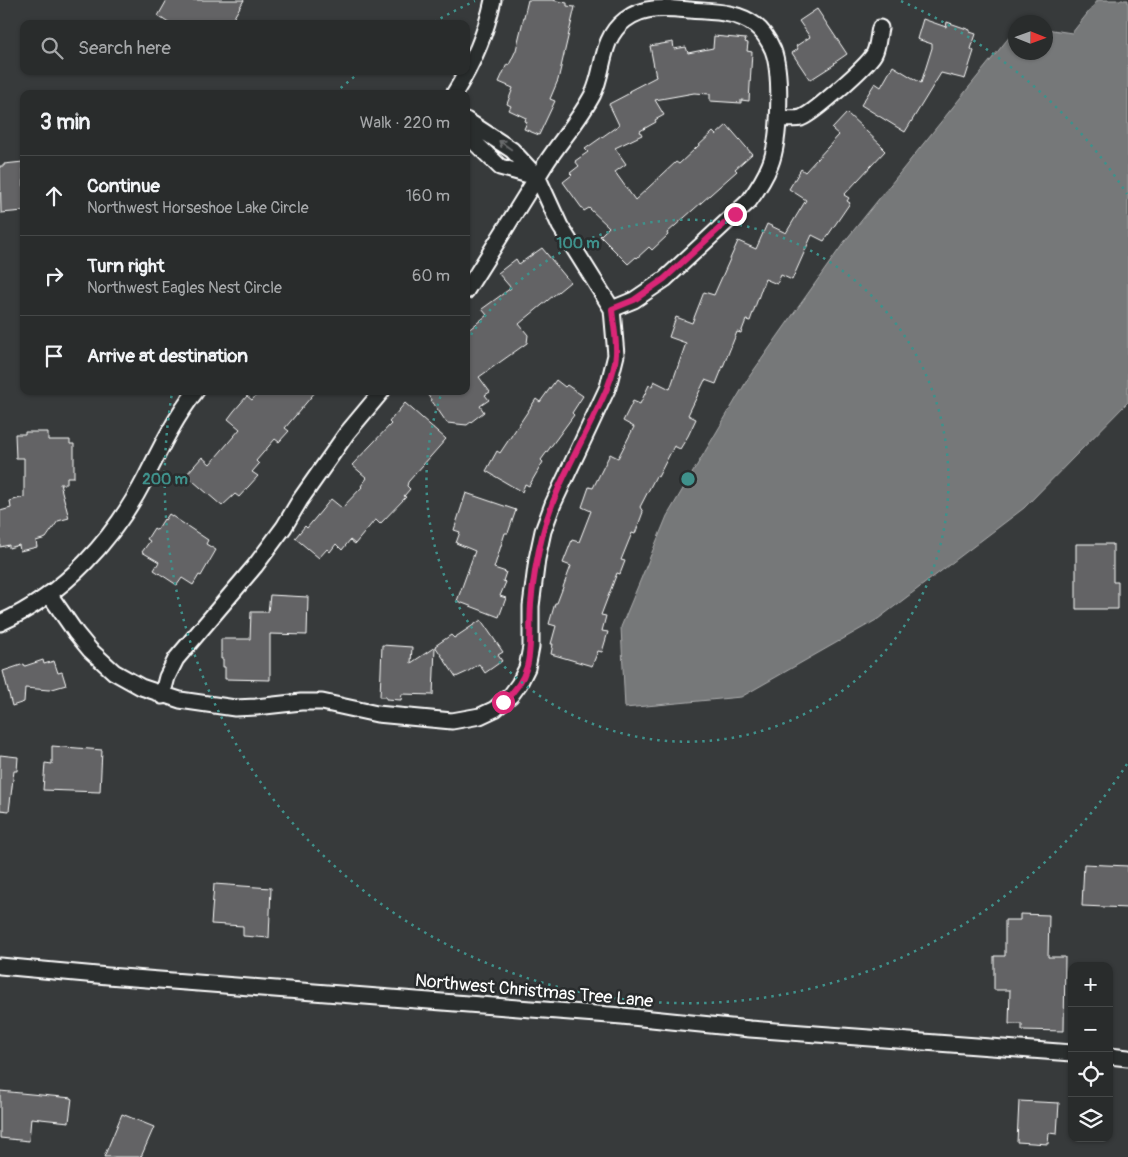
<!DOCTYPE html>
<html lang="en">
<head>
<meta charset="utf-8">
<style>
  :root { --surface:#292c2c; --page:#313434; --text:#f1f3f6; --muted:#a5a7a9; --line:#454848 }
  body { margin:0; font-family:Pangolin,sans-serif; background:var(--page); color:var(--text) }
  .controls { position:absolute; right:15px; bottom:15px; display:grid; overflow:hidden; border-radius:10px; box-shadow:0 1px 4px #0004 }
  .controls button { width:45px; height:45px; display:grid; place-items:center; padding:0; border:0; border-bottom:1px solid var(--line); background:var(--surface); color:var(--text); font:25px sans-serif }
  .compass { position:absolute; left:1008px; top:15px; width:45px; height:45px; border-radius:50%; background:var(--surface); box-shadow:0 1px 4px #0004; rotate:91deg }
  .stop { position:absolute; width:15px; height:15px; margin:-11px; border:4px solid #db2777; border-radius:50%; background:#fff }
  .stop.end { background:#db2777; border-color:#fff; box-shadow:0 1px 5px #0008 }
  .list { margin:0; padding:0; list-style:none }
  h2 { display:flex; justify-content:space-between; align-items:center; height:65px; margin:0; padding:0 20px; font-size:21px }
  h2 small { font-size:16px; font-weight:400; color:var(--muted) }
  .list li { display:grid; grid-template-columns:32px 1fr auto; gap:15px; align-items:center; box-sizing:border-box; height:80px; padding:0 20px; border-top:1px solid var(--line) }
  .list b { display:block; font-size:19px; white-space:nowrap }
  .list p { margin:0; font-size:16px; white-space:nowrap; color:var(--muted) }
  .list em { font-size:16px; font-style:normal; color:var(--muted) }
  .icon { flex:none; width:28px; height:28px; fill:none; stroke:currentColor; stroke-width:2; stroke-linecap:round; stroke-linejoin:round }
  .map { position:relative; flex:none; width:1128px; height:1157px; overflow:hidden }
  .search { position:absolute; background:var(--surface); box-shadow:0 1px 4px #0004; left:20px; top:20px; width:450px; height:55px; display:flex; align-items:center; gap:12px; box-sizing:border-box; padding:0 18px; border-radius:10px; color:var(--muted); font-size:19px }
  .panel { position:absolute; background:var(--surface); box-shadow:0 1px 4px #0004; left:20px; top:90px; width:450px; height:305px; border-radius:10px }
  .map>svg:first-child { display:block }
</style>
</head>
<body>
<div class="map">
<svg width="1128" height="1157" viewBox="0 0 1128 1157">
  <rect width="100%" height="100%" fill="#373a3b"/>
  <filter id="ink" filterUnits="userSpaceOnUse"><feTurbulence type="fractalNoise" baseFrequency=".02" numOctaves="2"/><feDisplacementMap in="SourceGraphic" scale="10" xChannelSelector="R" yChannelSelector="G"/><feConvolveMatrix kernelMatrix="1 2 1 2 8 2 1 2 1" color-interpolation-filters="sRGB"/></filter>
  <g filter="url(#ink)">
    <path fill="#767879" stroke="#adaeaf" d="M1098,0H1128V402L1024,508L878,619L741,697L625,708L621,627L667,516L749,377L845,241L1015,30L1016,52H1046V29L1072,33Z"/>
    <path fill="#636465" stroke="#fff" d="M167,0H244L230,24H170L158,16Z
      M528,0H552L567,3V6L575,7L558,80L550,99L555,101L539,135L524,129L527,122L525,121L526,118L509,110L511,106L507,104L513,88L499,82L507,64L509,65L516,50Z
      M817,9L847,54L834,63L835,64L810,80L792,53L798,49L796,46L810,37L799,21Z
      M923,19L946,27L947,22L970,30V32L976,34L971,49L974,51L965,79L941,73L905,132L861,105L875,83L881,87L893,66L921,83L932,48V44L917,39Z
      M714,36L746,39L745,42L748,43L747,51L752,52L749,101L741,100V103L710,101V94L694,93L655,100L664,115L655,120L656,122L640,131L642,135L615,148L626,164L615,172L635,200L676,162L679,164L713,132L716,135L727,125L752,154L735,169L737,171L667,233L668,235L652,250L649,247L637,258L636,257L628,264L600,236L609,227L589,208L584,211L563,182L572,175L570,173L579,166L575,161L588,152L585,149L619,125L609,104L630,93L629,91L656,77L650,46L673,42L674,49L686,47L688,53L713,48Z
      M847,113L883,147L882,148L885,151L844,195L849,198L847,201L850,203L824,241L812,235L792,280L781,275L777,284L765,279L750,321L746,320L741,333L737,332L716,384L705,380L688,415L696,419L688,436L680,449L674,446L658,477L656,476L640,507L643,512L635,534L632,533L621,560L625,561L620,574L617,573L601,615L606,616L602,631L608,632L602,652L598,651L592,666L551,654L553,644H551L556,626L549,624L555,603H557L571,566L563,563L572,540L579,542L591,511L582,507L589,487L593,488L610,454L618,458L634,427L623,421L633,401L640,404L649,385L652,386L654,381L670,389L686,343L669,337L676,317L692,323L704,292L714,295L738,241L756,249L767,224L786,233L806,200L789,189L801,169L805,172L839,135L832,129Z
      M23,162L24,211L1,213L0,166H4V164Z
      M542,248L570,282L519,324L528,335L527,343L479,377L490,392L485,395L489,400L480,406L484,412L467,425L447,423L425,391H466V332L487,315L482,309L511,288L498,273L516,259L519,264Z
      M556,380L565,387L567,385L583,396L572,413L574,415L541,460L543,462L529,486L525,484L522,492L486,471L497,451L500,453L536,399L540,402Z
      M260,391H316L285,428L289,431L279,442L275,439L256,461L259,464L252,472L258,476L239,497L235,494L222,506L186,475L202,457L210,464L240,429L228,419L234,411L247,396L252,400Z
      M405,403L446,439L408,482L407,486L410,489L404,496L406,497L380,524L376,520L374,521L355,544L350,540L342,550L336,544L330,552L327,549L319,558L295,538L305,526L307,528L331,499L342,508L362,487L361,486L367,478L352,465L391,424L389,422Z
      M25,432H48V440H70V444H74V477H67V484H60L69,518L58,521L46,538L36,541L37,547L20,551L19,545L9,548V545L0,547V511L11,508L10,501L24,497V458H16L15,434H25Z
      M466,493L516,510L508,533H505L494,568L506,572L503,581L506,582L500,596L506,598L499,617L457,601L475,551L456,543L460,532L454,530Z
      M169,514L208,540L206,544L216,550L201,576L199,575L193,585L182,578L177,585L154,570L159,562L142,552L150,541L147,539L154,528L157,530L164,519L165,520Z
      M1076,544H1113V582H1118V609H1076Z
      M270,595L308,597L307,635L270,634V680L225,679V667H223V659H221V639H250L251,612H268Z
      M481,620L503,652L498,655L502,661L485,673L479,664L467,672L456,677L435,646L451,635L454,638Z
      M382,645L412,647L411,663L435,647L433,695L402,694L401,700L386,699V697H380Z
      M43,660L44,664L54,661L58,673L62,672L66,685L49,690L25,688L24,702L12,706L3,671L24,664L25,666Z
      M52,746L102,750L100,792L43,790L45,763L52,764Z
      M0,755L18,757L17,771H14L9,811L0,810Z
      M1084,864L1128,866V908L1082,906Z
      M214,884L271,888L269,938L243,936V926L211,924Z
      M1020,914L1049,915L1048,957H1065L1064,1031L1022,1030V1024H1009L1010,990H994V956H1005V920H1020Z
      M0,1091L72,1098L69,1122L31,1118L29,1141L0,1138Z
      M1019,1101L1059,1103L1057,1134L1049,1133L1048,1144L1017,1142Z
      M122,1114L154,1127L141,1157H104Z"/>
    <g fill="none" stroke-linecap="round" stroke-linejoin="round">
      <g stroke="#fff" stroke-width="19">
        <path id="street" d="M454,94C472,65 486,34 493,0
          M778,118C785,118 794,120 801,118C814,113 867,66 874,54C878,47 878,36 880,28
          M466,134L500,167L536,177
          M466,291C493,249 519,206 546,163C561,140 580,119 593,94C605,69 600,39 625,20C644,5 668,8 690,10C712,12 737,11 755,25C763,31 769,41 773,50C782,74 780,141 770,165C765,178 757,190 749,201L665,279L634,300L612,309
          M49,594L76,633L90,650L114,672L141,687L180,700L235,708L256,707L301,702H322L377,714L452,721L480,716L495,709L511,695L519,684L527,668L531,647V606L537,559L543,531L553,504L608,387L616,355L612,309L560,226L538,178L512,150L466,120
          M0,623C65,594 114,539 146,477C161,447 175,418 196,391
          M162,696L167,677L176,659L255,566L284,527L300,500L347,433L382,391
          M0,966L108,976L622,1016L750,1029L1072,1053
          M1109,1056L1128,1058"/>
      </g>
      <use href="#street" stroke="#2a2d2e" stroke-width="15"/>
    </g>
    <defs><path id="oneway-shaft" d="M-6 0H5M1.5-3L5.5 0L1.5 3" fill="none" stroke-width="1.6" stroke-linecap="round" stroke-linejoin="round" transform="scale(1.25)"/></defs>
    <use stroke="#6a6c6d" href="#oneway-shaft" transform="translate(505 145) rotate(-145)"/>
  </g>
  <g fill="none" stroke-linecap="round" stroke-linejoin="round" filter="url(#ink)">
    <path stroke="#db2777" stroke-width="6" d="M503,702C538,672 528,644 531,604C533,580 537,556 543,533C553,493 575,455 593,418C602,400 615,375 616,354C617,340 613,323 612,309L634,300L664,279L735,214"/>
  </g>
  <g fill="none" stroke="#3f918b" stroke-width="2.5" stroke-dasharray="2.5 5">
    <path d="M467 341A261 261 0 1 1 442 392"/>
    <path d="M1127 764A523 523 0 0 1 172 393M335 93A523 523 0 0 1 359 73M434 22A523 523 0 0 1 475 1M901 1A523 523 0 0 1 1127 194"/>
  </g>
  <g text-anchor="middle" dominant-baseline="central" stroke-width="5" stroke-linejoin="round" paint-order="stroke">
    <g font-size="18" fill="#fff" stroke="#2a2d2e">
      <text transform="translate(534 991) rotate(5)">Northwest Christmas Tree Lane</text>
    </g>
  </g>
  <circle cx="688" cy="479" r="8" fill="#3f918b" stroke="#2a2d2e" stroke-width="2.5"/>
  <g font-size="15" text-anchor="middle" font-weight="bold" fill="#3f918b" stroke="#2a2d2e" stroke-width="5" stroke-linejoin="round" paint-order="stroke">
    <text x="578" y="248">100 m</text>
    <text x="165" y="484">200 m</text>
  </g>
</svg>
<div class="controls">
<button>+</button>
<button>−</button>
<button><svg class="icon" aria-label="locate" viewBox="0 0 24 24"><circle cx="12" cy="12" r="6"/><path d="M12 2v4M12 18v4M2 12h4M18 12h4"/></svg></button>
<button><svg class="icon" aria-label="layers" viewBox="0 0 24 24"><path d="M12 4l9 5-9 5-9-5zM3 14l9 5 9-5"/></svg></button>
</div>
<svg class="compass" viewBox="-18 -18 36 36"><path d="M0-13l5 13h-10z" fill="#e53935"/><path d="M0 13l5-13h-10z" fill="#a5a7a9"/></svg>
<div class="stop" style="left:503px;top:702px"></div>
<div class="stop end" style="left:735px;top:214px"></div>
<div class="search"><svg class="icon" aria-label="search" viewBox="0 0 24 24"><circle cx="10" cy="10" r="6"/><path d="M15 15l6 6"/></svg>Search here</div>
<section class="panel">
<h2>3 min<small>Walk · 220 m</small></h2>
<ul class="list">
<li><svg class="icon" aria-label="ahead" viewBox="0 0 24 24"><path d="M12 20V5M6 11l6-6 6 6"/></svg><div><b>Continue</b><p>Northwest Horseshoe Lake Circle</p></div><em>160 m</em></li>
<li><svg class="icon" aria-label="right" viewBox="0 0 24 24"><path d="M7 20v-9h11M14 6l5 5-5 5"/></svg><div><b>Turn right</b><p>Northwest Eagles Nest Circle</p></div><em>60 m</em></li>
<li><svg class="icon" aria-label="arrive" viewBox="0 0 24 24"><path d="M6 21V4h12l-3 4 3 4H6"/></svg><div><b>Arrive at destination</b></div></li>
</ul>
</section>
</div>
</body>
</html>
